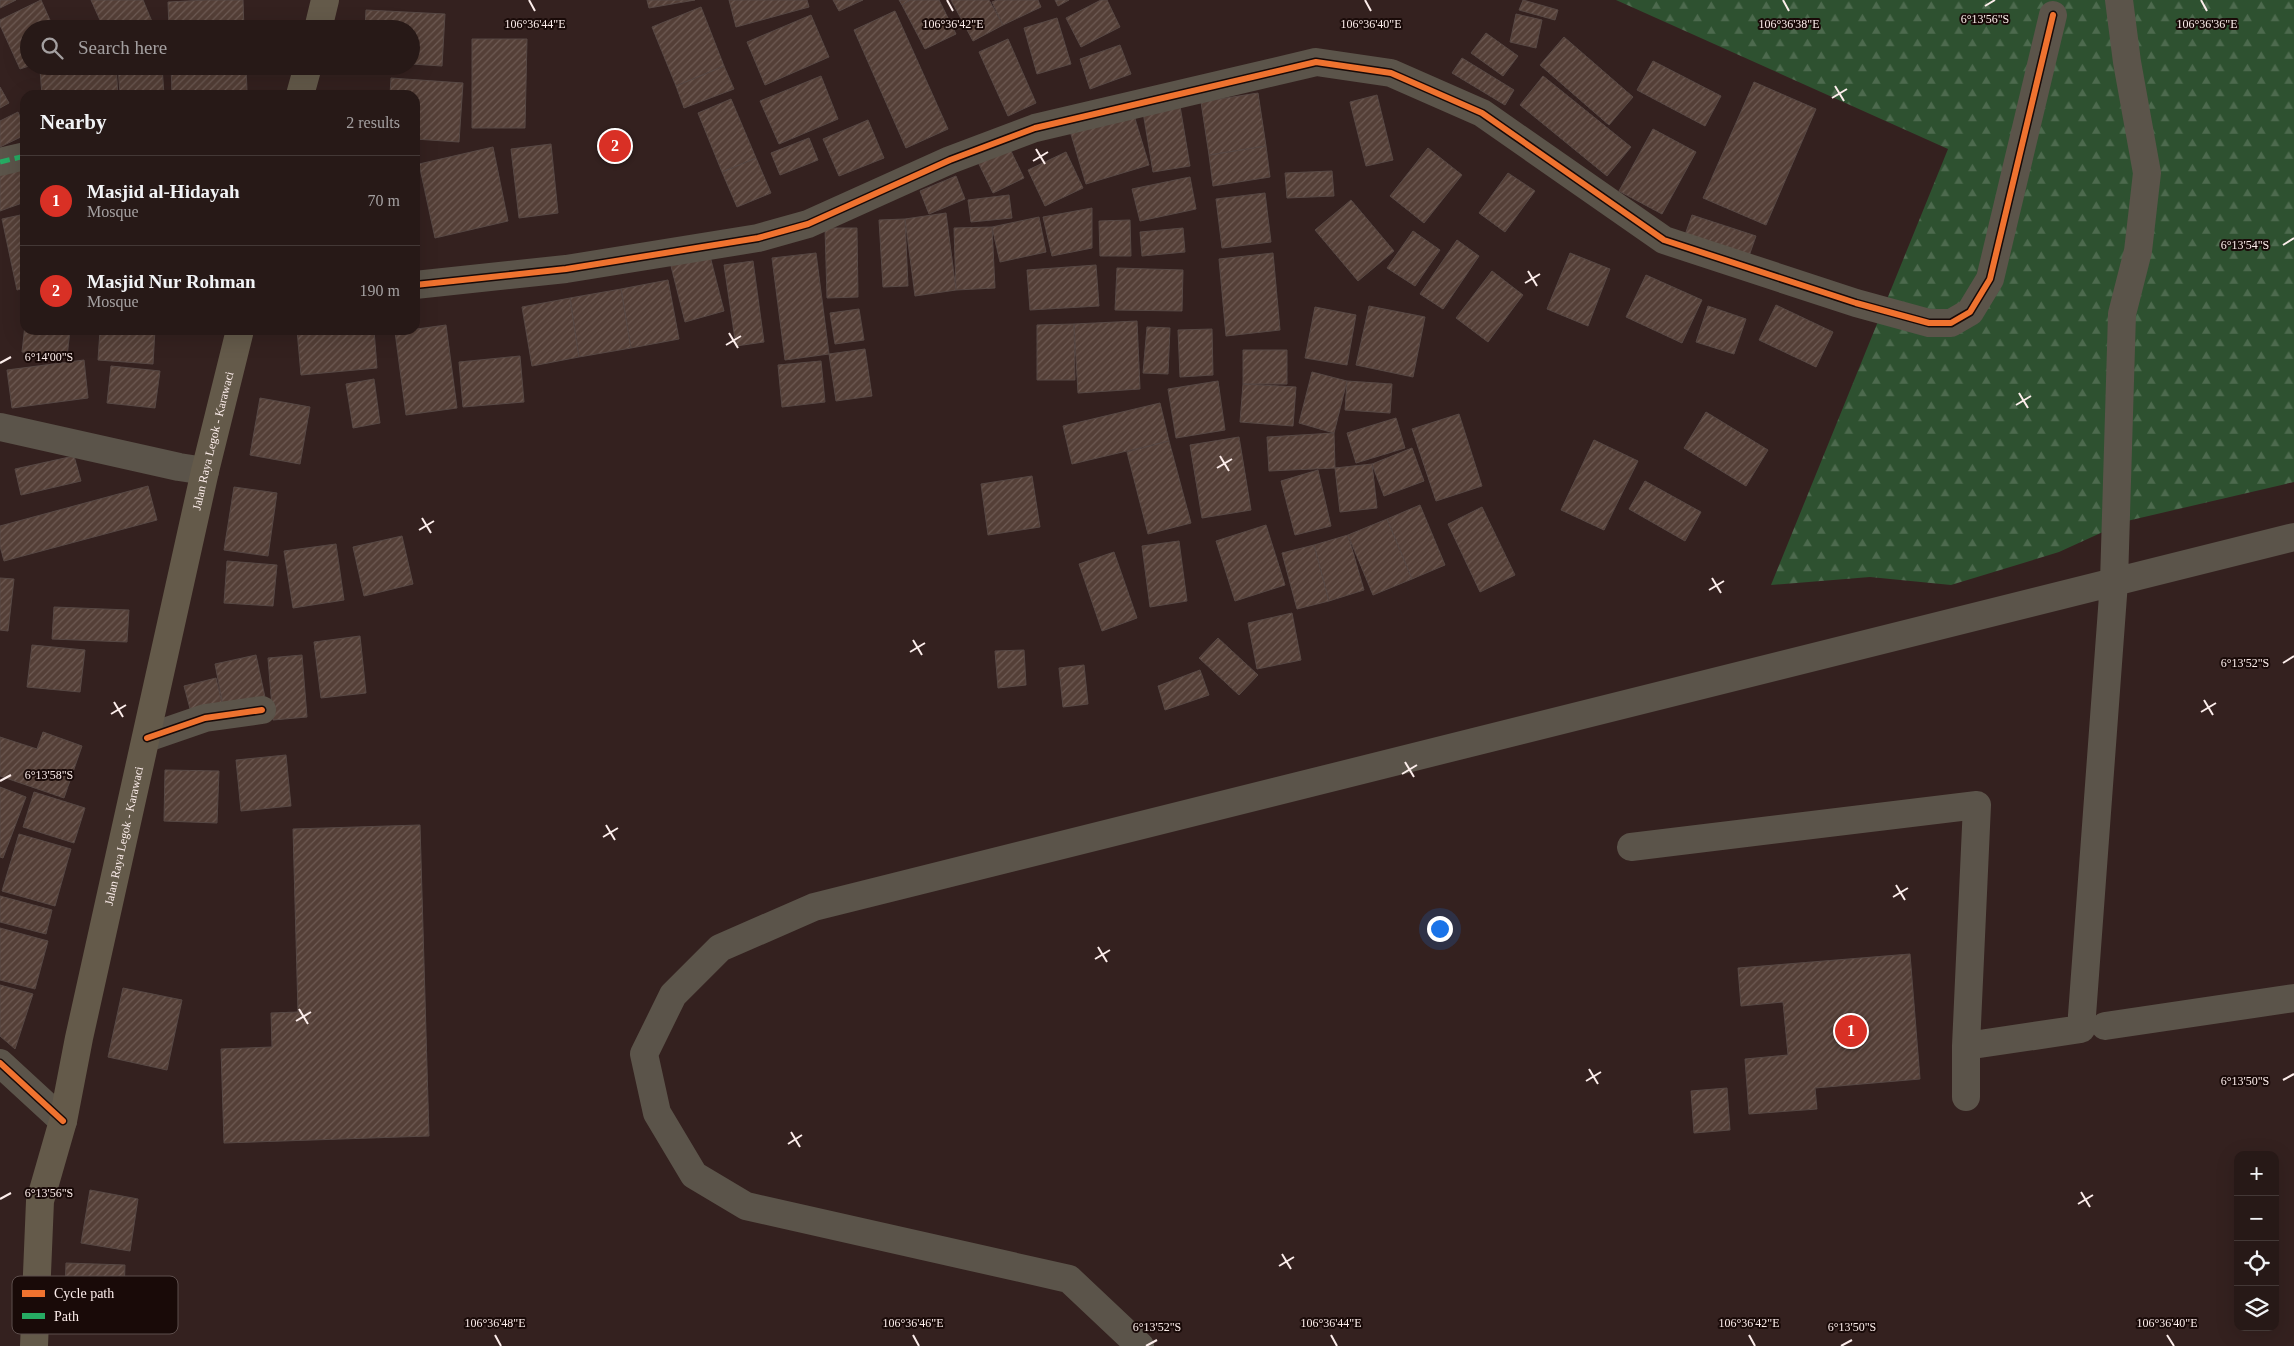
<!DOCTYPE html>
<html lang="en">
<head>
<meta charset="utf-8">
<style>
  :root { --surface:#271917; --page:#332624; --text:#f1f3f6; --muted:#a4a0a1; --line:#433836; --accent:#d93025 }
  body { margin:0; font-family:"Times New Roman",serif; background:var(--page); color:var(--text) }
  .controls { position:absolute; right:15px; bottom:15px; display:grid; overflow:hidden; border-radius:10px; box-shadow:0 5px 20px #0002 }
  .controls button { width:45px; height:45px; display:grid; place-items:center; padding:0; border:0; border-bottom:1px solid var(--line); background:var(--surface); color:var(--text); font:25px sans-serif }
  .you { position:absolute; left:1439px; top:928px; width:18px; height:18px; margin:-12px; border:4px solid #fff; border-radius:50%; background:#1a73e8; box-shadow:0 0 0 8px #1a73e833 }
  .badge { display:grid; place-items:center; width:32px; height:32px; border-radius:50%; background:var(--accent); color:#fff; font-size:16px; font-weight:700 }
  .pin { position:absolute; translate:-50% -50%; border:2px solid #fff; box-shadow:0 1px 5px #0006 }
  .list { margin:0; padding:0; list-style:none }
  h2 { display:flex; justify-content:space-between; align-items:center; height:65px; margin:0; padding:0 20px; font-size:21px }
  h2 small { font-size:16px; font-weight:400; color:var(--muted) }
  .list li { display:grid; grid-template-columns:32px 1fr auto; gap:15px; align-items:center; box-sizing:border-box; height:90px; padding:0 20px; border-top:1px solid var(--line) }
  .list b { display:block; font-size:19px; white-space:nowrap }
  .list p { margin:0; font-size:16px; white-space:nowrap; color:var(--muted) }
  .list em { font-size:16px; font-style:normal; color:var(--muted) }
  .icon { flex:none; width:28px; height:28px; fill:none; stroke:currentColor; stroke-width:2; stroke-linecap:round; stroke-linejoin:round }
  .map { position:relative; flex:none; width:2294px; height:1346px; overflow:hidden }
  .search { position:absolute; background:var(--surface); box-shadow:0 5px 20px #0002; left:20px; top:20px; width:400px; height:55px; display:flex; align-items:center; gap:12px; box-sizing:border-box; padding:0 18px; border-radius:28px; color:var(--muted); font-size:19px }
  .panel { position:absolute; background:var(--surface); box-shadow:0 5px 20px #0002; left:20px; top:90px; width:400px; height:245px; border-radius:15px }
  .map>svg:first-child { display:block }
</style>
</head>
<body>
<div class="map">
<svg width="2294" height="1346" viewBox="0 0 2294 1346">
  <defs>
    <pattern id="forest-firs" width="22" height="20" patternUnits="userSpaceOnUse" patternTransform="scale(1.25)"><rect width="22" height="20" fill="#2e5130"/><path d="M5 1l3.5 6h-7zM16 11l3.5 6h-7z" fill="#4d6a4e"/></pattern>
    <pattern id="building-hatch" width="6" height="6" patternUnits="userSpaceOnUse" patternTransform="scale(1.25)"><rect width="6" height="6" fill="#543f37"/><path d="M-1 1l2-2M0 6l6-6M5 7l2-2" fill="none" stroke="#6e5b54"/></pattern>
  </defs>
  <rect width="100%" height="100%" fill="#34211f"/>
  <path fill="url(#forest-firs)" d="M1616,0H2294V482L2127,521L2059,552L1951,585L1870,577L1771,585L1948,149Z"/>
  <path fill="url(#building-hatch)" stroke="#574844" d="M0,0H16L0,8Z
    M41,0L54,29H29V66L20,69L0,25V20Z
    M91,0H143L153,24L143,29H104Z
    M207,0H243L244,29H169L168,2Z
    M647,0H695L649,8Z
    M729,0H807L809,7L736,27Z
    M833,0H863L839,11Z
    M899,0H910L902,5Z
    M910,0H939L956,34L925,49L902,5Z
    M951,0H989L1003,25L973,41Z
    M997,0H1038L1041,7L1003,25L992,2Z
    M1055,0H1069L1058,6Z
    M1101,0H1107L1120,27L1081,47L1066,18Z
    M1523,0L1558,10L1555,20L1519,10Z
    M701,7L724,66L676,86L652,27Z
    M366,10L445,14L442,66L411,64V29H365Z
    M895,11L948,129L906,148L854,30Z
    M1516,14L1542,20L1536,48L1510,42Z
    M811,15L829,57L765,85L747,42Z
    M1057,18L1071,64L1037,74L1024,28Z
    M1486,33L1518,56L1503,76L1471,53Z
    M1564,37L1633,97L1609,125L1540,65Z
    M472,39H527L525,128H472Z
    M1008,39L1036,103L1008,116L979,52Z
    M1120,45L1131,74L1090,89L1080,59Z
    M1462,58L1514,90L1505,105L1452,73Z
    M1653,61L1721,96L1705,126L1637,90Z
    M116,66L118,95H42L40,70Z
    M118,66H162L164,95H120Z
    M171,66H246L247,91L172,94Z
    M724,66L734,89L684,108L676,86Z
    M821,76L838,119L779,144L760,101Z
    M1543,76L1631,147L1607,176L1520,105Z
    M391,78L463,83L459,142L415,139V95H390Z
    M1754,82L1816,109L1766,225L1703,198Z
    M0,87L9,103L0,108Z
    M1258,93L1266,146L1209,155L1201,102Z
    M1377,95L1393,160L1366,166L1350,102Z
    M731,99L756,158L722,172L698,113Z
    M1180,106L1190,166L1153,172L1143,112Z
    M18,112L25,128V135L0,147V121Z
    M1133,112L1149,165L1086,184L1070,131Z
    M868,120L884,158L839,176L823,139Z
    M1653,129L1696,152L1662,214L1619,191Z
    M809,138L818,160L780,175L771,153Z
    M551,144L558,213L519,218L511,149Z
    M1266,146L1270,177L1213,186L1209,155Z
    M493,147L508,221L435,238L419,164Z
    M1009,147L1024,178L993,193L978,162Z
    M1428,148L1462,175L1424,223L1390,196Z
    M1066,152L1083,188L1045,206L1028,170Z
    M756,158L771,193L737,207L722,172Z
    M25,165V202L0,211V174Z
    M1332,171L1334,196L1287,198L1285,173Z
    M1508,173L1535,191L1505,232L1479,213Z
    M956,176L965,199L929,214L920,191Z
    M1190,177L1196,209L1140,221L1132,189Z
    M1265,193L1271,242L1222,248L1216,199Z
    M1009,195L1012,218L971,222L968,200Z
    M1351,200L1394,251L1358,281L1315,230Z
    M1092,208V248L1052,256L1043,217Z
    M946,213L956,290L915,296L905,219Z
    M25,214V288L17,290L2,219Z
    M1692,215L1756,236L1749,256L1685,235Z
    M1039,217L1046,252L1000,262L992,227Z
    M905,219L908,286L883,287L879,220Z
    M1130,220L1131,256H1100L1099,221Z
    M992,227L995,288L956,290L954,228Z
    M825,228H857L858,297L827,298Z
    M1183,228L1185,252L1142,256L1140,232Z
    M1413,231L1440,250L1415,286L1387,268Z
    M1457,240L1479,256L1443,309L1420,294Z
    M816,253L829,354L785,360L772,258Z
    M1273,253L1280,330L1226,336L1219,259Z
    M1570,253L1610,269L1588,326L1547,309Z
    M710,256L724,311L685,322L671,266Z
    M753,261L764,342L736,346L724,265Z
    M1096,265L1099,306L1030,310L1027,270Z
    M1117,268L1183,270L1182,311L1115,310Z
    M1492,271L1523,295L1488,342L1456,318Z
    M1646,275L1702,300L1682,343L1626,317Z
    M668,280L679,339L631,348L621,289Z
    M621,289L631,348L579,357L570,298Z
    M570,298L579,357L532,366L522,307Z
    M1776,305L1833,332L1816,367L1759,340Z
    M1369,306L1425,317L1413,377L1356,365Z
    M1708,306L1746,319L1734,354L1696,342Z
    M1315,307L1356,315L1347,365L1305,358Z
    M859,309L864,340L835,344L830,313Z
    M1137,321L1140,389L1078,393L1074,324Z
    M1074,324L1075,380H1037V325Z
    M25,325V330H70L67,357L22,352Z
    M446,325L457,408L406,415L395,332Z
    M1147,327L1170,328L1168,374L1143,373Z
    M1212,329L1213,375L1180,377L1178,330Z
    M100,330H155L153,364L98,360Z
    M297,330H374L377,368L301,375Z
    M865,349L872,396L836,401L829,354Z
    M1243,350H1287V384H1243Z
    M520,356L524,402L463,407L459,362Z
    M84,360L88,398L12,408L7,370Z
    M821,361L825,402L782,407L778,365Z
    M111,366L160,371L155,408L107,403Z
    M1312,372L1347,381L1334,433L1299,423Z
    M374,379L380,423L353,428L346,384Z
    M1218,381L1225,430L1176,438L1168,389Z
    M1347,381L1392,384L1390,413L1345,410Z
    M1243,384L1296,387L1293,426L1240,422Z
    M260,398L310,407L300,464L250,455Z
    M1160,403L1169,441L1072,464L1063,426Z
    M1706,412L1768,450L1746,486L1684,448Z
    M1459,414L1482,486L1436,501L1412,429Z
    M1396,418L1405,448L1356,463L1347,433Z
    M1334,433L1335,468L1269,471L1267,437Z
    M1239,437L1251,510L1202,518L1190,445Z
    M1594,440L1638,461L1604,530L1561,510Z
    M1169,441L1191,523L1148,534L1127,452Z
    M1412,448L1424,481L1384,496L1372,464Z
    M74,456L81,481L21,495L15,469Z
    M1372,464L1377,508L1340,512L1335,468Z
    M1318,470L1331,526L1295,535L1281,481Z
    M1032,476L1040,527L988,535L981,484Z
    M1645,481L1701,512L1685,541L1629,509Z
    M148,486L157,520L4,561L0,546V526Z
    M234,487L277,493L268,556L224,550Z
    M1420,505L1445,565L1412,579L1387,519Z
    M1482,507L1515,575L1480,592L1448,524Z
    M1387,519L1412,579L1373,595L1348,535Z
    M1266,525L1285,585L1235,601L1216,541Z
    M1348,535L1364,590L1329,601L1314,545Z
    M402,536L413,584L364,596L353,547Z
    M1179,541L1187,601L1150,607L1142,546Z
    M336,544L344,600L293,608L284,551Z
    M1314,545L1329,601L1297,609L1282,553Z
    M1114,552L1137,618L1102,631L1079,564Z
    M227,561L277,565L273,606L224,603Z
    M0,578L14,579L8,631L0,630Z
    M54,607L129,610L127,642L52,639Z
    M1292,613L1301,660L1257,669L1248,623Z
    M360,636L366,693L321,698L314,642Z
    M1218,638L1258,675L1239,695L1199,658Z
    M32,645L85,650L80,692L27,687Z
    M1024,650L1026,685L998,688L995,651Z
    M256,655L266,702L224,711L215,664Z
    M302,655L307,717L273,720L268,658Z
    M1084,665L1088,704L1063,707L1059,668Z
    M1200,670L1209,695L1165,710L1158,686Z
    M216,678L224,711L193,720L184,686Z
    M43,732L82,746L64,798L0,776V737L37,749Z
    M286,755L291,806L241,811L236,760Z
    M165,770L219,771L217,823L164,821Z
    M0,787L26,797L3,858L0,857Z
    M34,792L85,808L74,843L23,827Z
    M420,825L429,1136L224,1143L221,1049L272,1047L271,1013L298,1012L293,829Z
    M19,834L71,849L55,906L2,891Z
    M0,896L52,910L46,934L0,922Z
    M0,928L48,941L35,989L0,980Z
    M1910,954L1920,1079L1815,1088L1817,1109L1749,1114L1745,1059L1788,1055L1783,1002L1741,1006L1738,968Z
    M0,985L33,994L15,1049L0,1036Z
    M123,988L182,1000L167,1070L108,1057Z
    M1727,1088L1730,1130L1694,1133L1691,1091Z
    M90,1190L138,1199L130,1251L81,1243Z
    M66,1263L125,1265L123,1323L64,1321Z"/>
  <g fill="none" stroke-linecap="round" stroke-linejoin="round">
    <path stroke="#5b544a" stroke-width="28" d="M0,162L25,156
      M415,285L566,269L758,238L808,224L950,160L1035,128L1316,62L1391,73L1482,113L1664,240L1856,303L1929,323H1951L1970,312L1990,279L2053,15
      M0,427L179,467L205,471
      M147,738L205,718L262,710
      M1631,847L1977,805L1966,1046V1097
      M2105,1026L2294,998
      M1966,1046L2081,1029L2114,582L2122,314L2138,251L2147,173L2127,62L2119,0
      M0,1063L63,1121
      M1140,1346L1069,1279L746,1206L694,1175L657,1113L644,1054L673,995L720,948L814,907L2294,537"/>
    <g stroke="#645a4a" stroke-width="28">
      <path d="M318,29L325,0"/>
      <path d="M300,95L308,66"/>
      <path id="s1" d="M34,1346L40,1201L63,1121L79,1038L205,471L240,330"/>
    </g>
    <path stroke="#26ab63" stroke-width="5" stroke-dasharray="10 5" stroke-linecap="butt" d="M0,162L25,156"/>
    <g stroke="#190a08" stroke-width="9">
      <path id="cycleway" d="M415,285L566,269L758,238L808,224L950,160L1035,128L1316,62L1391,73L1482,113L1664,240L1856,303L1929,323H1951L1970,312L1990,279L2053,15
        M147,738L205,718L262,710
        M0,1063L63,1121"/>
    </g>
    <use href="#cycleway" stroke="#ef722f" stroke-width="6"/>
  </g>
  <path fill="none" stroke="#fcedeb" stroke-width="2" d="M529,0L535,11M947,0L953,11M1365,0L1371,11M1783,0L1789,11M2201,0L2207,11M1985,6L1995,0M1835,86L1844,101M1832,98L1847,89M1036,149L1045,164M1033,161L1048,152M2283,245L2294,238M1528,271L1537,286M1525,283L1540,274M729,333L738,348M726,345L741,336M0,363L11,357M2019,393L2028,408M2016,405L2031,396M1220,456L1229,471M1217,468L1232,459M422,518L431,533M419,530L434,521M1712,578L1721,593M1709,590L1724,581M913,640L922,655M910,652L925,643M2283,663L2294,656M2204,700L2213,715M114,702L123,717M2201,712L2216,703M111,714L126,705M1405,762L1414,777M1402,774L1417,765M0,781L11,775M606,825L615,840M603,837L618,828M1896,885L1905,900M1893,897L1908,888M1098,947L1107,962M1095,959L1110,950M299,1009L308,1024M296,1021L311,1012M1589,1069L1598,1084M2283,1080L2294,1074M1586,1081L1601,1072M791,1132L800,1147M788,1144L802,1135M2081,1192L2090,1207M0,1199L11,1193M2078,1204L2093,1195M1282,1254L1291,1269M1279,1266L1294,1257M495,1335L501,1346M913,1335L919,1346M1331,1335L1337,1346M1749,1335L1755,1346M2167,1335L2174,1346M1146,1346L1157,1340M1841,1346L1852,1340"/>
  <g text-anchor="middle" dominant-baseline="central" stroke-width="4" stroke-linejoin="round" paint-order="stroke">
    <g font-size="12" fill="#fcedeb" stroke="#190a08">
      <text stroke="none"><textPath href="#s1" startOffset="925">Jalan Raya Legok - Karawaci</textPath></text>
      <text stroke="none"><textPath href="#s1" startOffset="520">Jalan Raya Legok - Karawaci</textPath></text>
    </g>
  </g>
  <rect x="12" y="1276" width="166" height="58" rx="8" fill="#190a08" stroke="#5d4e4c" stroke-width="1"/>
  <rect x="22" y="1290" width="23" height="7" fill="#ef722f"/>
  <rect x="22" y="1313" width="23" height="6" fill="#26ab63"/>
  <g font-size="14" fill="#fcedeb">
    <text x="54" y="1298">Cycle path</text>
    <text x="54" y="1321">Path</text>
  </g>
  <g font-size="12" text-anchor="middle" fill="#fcedeb" stroke="#190a08" stroke-width="4" stroke-linejoin="round" paint-order="stroke">
    <text x="1985" y="23">6°13'56"S</text>
    <text x="535" y="28">106°36'44"E</text>
    <text x="953" y="28">106°36'42"E</text>
    <text x="1371" y="28">106°36'40"E</text>
    <text x="1789" y="28">106°36'38"E</text>
    <text x="2207" y="28">106°36'36"E</text>
    <text x="2245" y="249">6°13'54"S</text>
    <text x="49" y="361">6°14'00"S</text>
    <text x="2245" y="667">6°13'52"S</text>
    <text x="49" y="779">6°13'58"S</text>
    <text x="2245" y="1085">6°13'50"S</text>
    <text x="49" y="1197">6°13'56"S</text>
    <text x="495" y="1327">106°36'48"E</text>
    <text x="913" y="1327">106°36'46"E</text>
    <text x="1331" y="1327">106°36'44"E</text>
    <text x="1749" y="1327">106°36'42"E</text>
    <text x="2167" y="1327">106°36'40"E</text>
    <text x="1157" y="1331">6°13'52"S</text>
    <text x="1852" y="1331">6°13'50"S</text>
  </g>
</svg>
<div class="controls">
<button>+</button>
<button>−</button>
<button><svg class="icon" aria-label="locate" viewBox="0 0 24 24"><circle cx="12" cy="12" r="6"/><path d="M12 2v4M12 18v4M2 12h4M18 12h4"/></svg></button>
<button><svg class="icon" aria-label="layers" viewBox="0 0 24 24"><path d="M12 4l9 5-9 5-9-5zM3 14l9 5 9-5"/></svg></button>
</div>
<div class="you"></div>
<div class="pin badge" style="left:1851px;top:1031px">1</div>
<div class="pin badge" style="left:615px;top:146px">2</div>
<div class="search"><svg class="icon" aria-label="search" viewBox="0 0 24 24"><circle cx="10" cy="10" r="6"/><path d="M15 15l6 6"/></svg>Search here</div>
<section class="panel">
<h2>Nearby<small>2 results</small></h2>
<ul class="list">
<li><span class="badge">1</span><div><b>Masjid al-Hidayah</b><p>Mosque</p></div><em>70 m</em></li>
<li><span class="badge">2</span><div><b>Masjid Nur Rohman</b><p>Mosque</p></div><em>190 m</em></li>
</ul>
</section>
</div>
</body>
</html>
